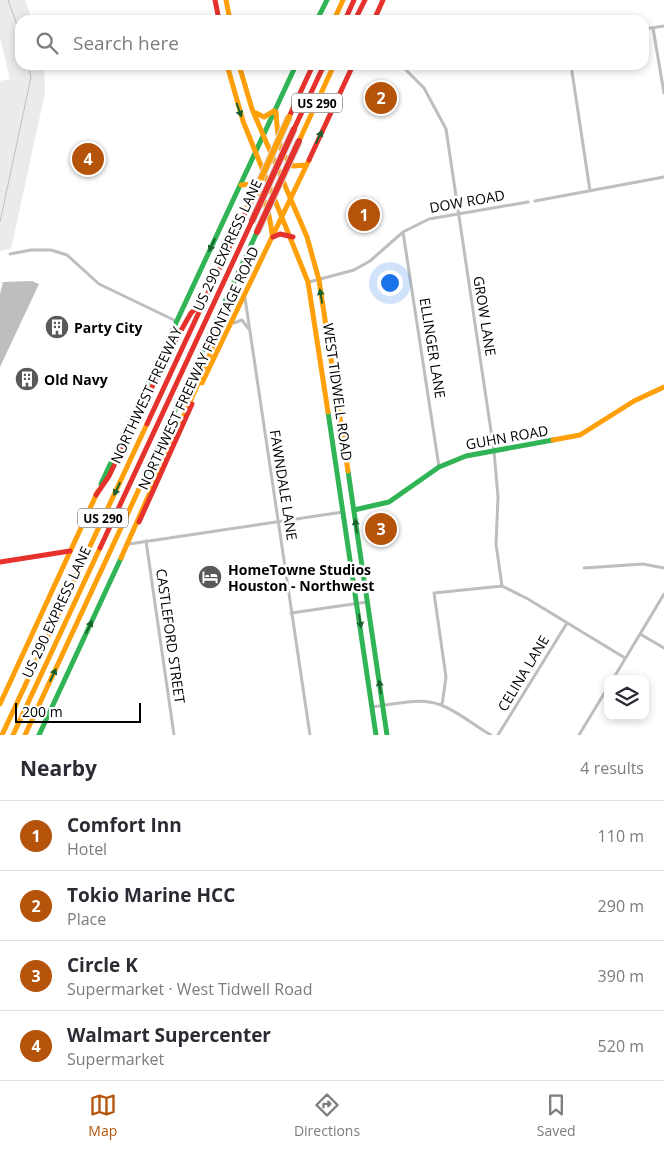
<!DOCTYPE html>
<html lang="en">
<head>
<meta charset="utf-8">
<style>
  :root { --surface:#fff; --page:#f2f2f3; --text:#2b2b33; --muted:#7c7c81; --line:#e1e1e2; --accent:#b45309 }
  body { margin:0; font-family:"Open Sans",sans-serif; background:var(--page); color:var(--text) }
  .controls { position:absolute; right:15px; bottom:15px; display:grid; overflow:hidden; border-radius:10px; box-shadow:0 2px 8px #0003 }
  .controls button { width:45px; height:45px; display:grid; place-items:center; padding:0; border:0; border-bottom:1px solid var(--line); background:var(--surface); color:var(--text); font:25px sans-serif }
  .scale { position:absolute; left:15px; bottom:12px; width:126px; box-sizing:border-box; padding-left:5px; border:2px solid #000; border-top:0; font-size:14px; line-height:18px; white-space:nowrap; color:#000; -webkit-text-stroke:4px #fff; paint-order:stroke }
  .you { position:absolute; left:389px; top:282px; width:18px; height:18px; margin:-12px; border:4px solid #fff; border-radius:50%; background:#1a73e8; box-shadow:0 0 0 8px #1a73e833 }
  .badge { display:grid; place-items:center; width:32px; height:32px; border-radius:50%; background:var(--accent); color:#fff; font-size:16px; font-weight:700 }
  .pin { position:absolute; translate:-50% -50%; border:2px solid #fff; box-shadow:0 1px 5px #0006 }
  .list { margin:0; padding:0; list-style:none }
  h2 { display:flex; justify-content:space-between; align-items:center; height:65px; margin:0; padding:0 20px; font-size:21px }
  h2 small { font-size:16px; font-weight:400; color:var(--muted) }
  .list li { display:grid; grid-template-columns:32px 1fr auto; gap:15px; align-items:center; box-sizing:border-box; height:70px; padding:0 20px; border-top:1px solid var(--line) }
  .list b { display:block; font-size:19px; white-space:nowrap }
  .list p { margin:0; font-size:16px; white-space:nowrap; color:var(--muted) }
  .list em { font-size:16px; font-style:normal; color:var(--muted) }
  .icon { flex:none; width:28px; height:28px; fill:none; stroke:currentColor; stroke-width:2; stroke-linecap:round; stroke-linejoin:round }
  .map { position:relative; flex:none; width:664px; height:735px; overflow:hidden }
  .search { position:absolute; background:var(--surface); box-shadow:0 2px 8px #0003; left:15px; right:15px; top:15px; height:55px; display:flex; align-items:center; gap:12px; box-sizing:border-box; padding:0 18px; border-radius:15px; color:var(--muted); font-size:19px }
  .sheet { height:345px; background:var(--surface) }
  nav { display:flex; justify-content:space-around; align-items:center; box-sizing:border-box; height:70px; border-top:1px solid var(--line); background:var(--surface); font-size:14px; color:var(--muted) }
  nav a { display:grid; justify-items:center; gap:2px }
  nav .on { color:var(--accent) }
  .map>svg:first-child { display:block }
</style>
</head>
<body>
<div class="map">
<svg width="664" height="735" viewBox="0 0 664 735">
  <rect width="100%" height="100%" fill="#fff"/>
  <path fill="#ebebeb" d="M0,0H25L32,20H20V65H44L45,93L11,249L0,251V81L10,79L0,38Z"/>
  <path fill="#bebebe" d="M32,281L39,284L0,367V294L3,282Z"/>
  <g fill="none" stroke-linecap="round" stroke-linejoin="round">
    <path stroke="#bebebe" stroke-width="1" d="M8,0L20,33
      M0,222L31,77L28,65"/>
    <path stroke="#bebebe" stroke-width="3" d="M653,28L664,93
      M644,29L664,26
      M401,65L424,88L446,129L494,451L498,497L496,544L502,586
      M571,65L590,191
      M535,201L664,177
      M403,232L439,467
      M10,254L31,250H51L67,255L99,284L176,321
      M309,282L354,270L370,261L403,232L429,219L528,202
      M245,298L310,735
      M234,323L242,320L248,328
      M146,541L174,735
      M129,544L343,512
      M584,568L643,564L664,568
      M291,613L367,602
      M640,634L664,648
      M613,679L664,594
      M442,705L446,677L434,593L502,586L528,599L625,658
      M373,707C394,704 420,697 441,705C459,712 475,726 491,735
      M498,735L567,623
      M579,735L608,687"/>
    <path stroke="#30b455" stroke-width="5" d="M317,20L327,0
      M328,412L376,735
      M348,471L387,735
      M101,484L296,65
      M139,489L257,232
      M354,510L389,502L439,467L466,456L553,440
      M39,735L122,556"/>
    <path stroke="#ff9f0a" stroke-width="5" d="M226,0L230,20
      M334,20L343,0
      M227,65L243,121L308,282L328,412
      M239,65L252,109L307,237L319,280L348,471
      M276,112C277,130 278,154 293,166L306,165
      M256,113L264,117L274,111
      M299,141L334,65
      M241,185L253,184C266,198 270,216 272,234
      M202,383L309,160
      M553,440L580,435L634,401L664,387
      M121,558L197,386L223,322L224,307
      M0,704L98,491
      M2,735L147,424
      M13,735L100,548
      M25,735L139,489"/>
    <path stroke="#e5322d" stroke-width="5" d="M215,0L219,20
      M345,20L354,0
      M355,20L365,0
      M374,20L383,0
      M289,117L313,65
      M294,129L324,65
      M309,160L353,65
      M273,237L280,234L293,237
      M147,424L247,209
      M96,495L109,476L171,348L191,313L201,304
      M139,522L192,404
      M100,548L252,221
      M0,562L70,551"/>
    <g stroke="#dbdbdb" stroke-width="8" stroke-linecap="butt">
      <path id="slow-bridge" d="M247,209L289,117"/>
    </g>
    <g stroke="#dbdbdb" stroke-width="8" stroke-linecap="butt">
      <path id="jam-bridge" d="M252,221L294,129
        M257,232L299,141"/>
    </g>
    <use href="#slow-bridge" stroke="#ff9f0a" stroke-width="6"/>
    <use href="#jam-bridge" stroke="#e5322d" stroke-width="6"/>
  </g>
  <defs><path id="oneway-solid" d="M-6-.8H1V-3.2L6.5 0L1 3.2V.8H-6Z" transform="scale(1.25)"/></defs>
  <g fill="#1a632f">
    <use href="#oneway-solid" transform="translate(239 110) rotate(71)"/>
    <use href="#oneway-solid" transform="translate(319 137) rotate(-65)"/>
    <use href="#oneway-solid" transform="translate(212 245) rotate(115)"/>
    <use href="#oneway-solid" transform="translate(321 296) rotate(-99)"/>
    <use href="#oneway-solid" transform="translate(117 489) rotate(115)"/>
    <use href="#oneway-solid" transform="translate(356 526) rotate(-98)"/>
    <use href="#oneway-solid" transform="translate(360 621) rotate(81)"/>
    <use href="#oneway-solid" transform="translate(89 627) rotate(-65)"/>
    <use href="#oneway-solid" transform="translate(53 675) rotate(-65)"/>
    <use href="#oneway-solid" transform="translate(380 687) rotate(-98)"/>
  </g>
  <defs>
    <g id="building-disc" transform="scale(1.25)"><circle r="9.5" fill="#595959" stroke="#fff"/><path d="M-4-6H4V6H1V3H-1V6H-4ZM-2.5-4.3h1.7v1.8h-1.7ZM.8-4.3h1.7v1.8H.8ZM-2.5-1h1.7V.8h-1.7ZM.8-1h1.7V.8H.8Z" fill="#fff"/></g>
    <g id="hotel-disc" transform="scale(1.25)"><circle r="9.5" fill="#595959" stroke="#fff"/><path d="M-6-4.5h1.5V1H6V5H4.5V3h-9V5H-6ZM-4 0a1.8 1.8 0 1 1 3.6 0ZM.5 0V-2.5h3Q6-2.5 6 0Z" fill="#fff"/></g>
  </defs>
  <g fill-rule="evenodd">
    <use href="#building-disc" x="57" y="327"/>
    <use href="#building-disc" x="27" y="379"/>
    <use href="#hotel-disc" x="210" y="577"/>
  </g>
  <g text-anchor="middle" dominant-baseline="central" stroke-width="5" stroke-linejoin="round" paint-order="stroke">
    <g fill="#fff" stroke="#4c4c4c" stroke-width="1">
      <rect x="292" y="93.5" width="50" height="19" rx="4"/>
      <rect x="78" y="508.5" width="50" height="19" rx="4"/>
    </g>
    <g font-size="12" font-weight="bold" fill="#000">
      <text x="317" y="103">US 290</text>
      <text x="103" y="518">US 290</text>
    </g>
    <g font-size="14" fill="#000" stroke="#fff">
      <text transform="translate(467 201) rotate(-10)">DOW ROAD</text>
      <text transform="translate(227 245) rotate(-65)">US 290 EXPRESS LANE</text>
      <text transform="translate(485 316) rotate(81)">GROW LANE</text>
      <text transform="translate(433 348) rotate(81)">ELLINGER LANE</text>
      <text transform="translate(198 368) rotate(-65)">NORTHWEST FREEWAY FRONTAGE ROAD</text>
      <text transform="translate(338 392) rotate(82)">WEST TIDWELL ROAD</text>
      <text transform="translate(146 395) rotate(-65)">NORTHWEST FREEWAY</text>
      <text transform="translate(507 437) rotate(-10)">GUHN ROAD</text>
      <text transform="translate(284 485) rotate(81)">FAWNDALE LANE</text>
      <text transform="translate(56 612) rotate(-65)">US 290 EXPRESS LANE</text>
      <text transform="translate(171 636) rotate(82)">CASTLEFORD STREET</text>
      <text transform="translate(523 673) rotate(-59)">CELINA LANE</text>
    </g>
    <g font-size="14" font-weight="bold" fill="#000" stroke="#fff" text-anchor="start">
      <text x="74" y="327">Party City</text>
      <text x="44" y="379">Old Navy</text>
      <text x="228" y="569">HomeTowne Studios<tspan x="228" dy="16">Houston - Northwest</tspan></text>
    </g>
  </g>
</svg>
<div class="controls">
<button><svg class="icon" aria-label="layers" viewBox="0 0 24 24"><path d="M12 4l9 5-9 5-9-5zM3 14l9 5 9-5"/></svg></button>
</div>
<div class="scale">200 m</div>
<div class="you"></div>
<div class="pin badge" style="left:364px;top:215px">1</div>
<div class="pin badge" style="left:381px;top:98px">2</div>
<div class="pin badge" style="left:381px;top:529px">3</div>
<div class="pin badge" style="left:88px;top:159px">4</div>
<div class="search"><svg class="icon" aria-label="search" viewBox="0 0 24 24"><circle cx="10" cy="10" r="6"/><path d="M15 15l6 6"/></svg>Search here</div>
</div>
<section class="sheet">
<h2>Nearby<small>4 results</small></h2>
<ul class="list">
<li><span class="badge">1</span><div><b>Comfort Inn</b><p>Hotel</p></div><em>110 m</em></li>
<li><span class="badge">2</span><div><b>Tokio Marine HCC</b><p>Place</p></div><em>290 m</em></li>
<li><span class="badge">3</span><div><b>Circle K</b><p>Supermarket · West Tidwell Road</p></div><em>390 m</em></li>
<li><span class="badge">4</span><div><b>Walmart Supercenter</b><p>Supermarket</p></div><em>520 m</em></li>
</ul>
</section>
<nav>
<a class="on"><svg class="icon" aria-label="map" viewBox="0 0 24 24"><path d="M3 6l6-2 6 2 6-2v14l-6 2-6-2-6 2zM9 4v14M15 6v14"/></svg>Map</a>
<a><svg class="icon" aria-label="directions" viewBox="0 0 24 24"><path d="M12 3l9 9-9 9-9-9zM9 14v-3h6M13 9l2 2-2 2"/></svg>Directions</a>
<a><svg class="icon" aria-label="saved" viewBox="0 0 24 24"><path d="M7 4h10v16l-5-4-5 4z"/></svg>Saved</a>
</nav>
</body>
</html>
